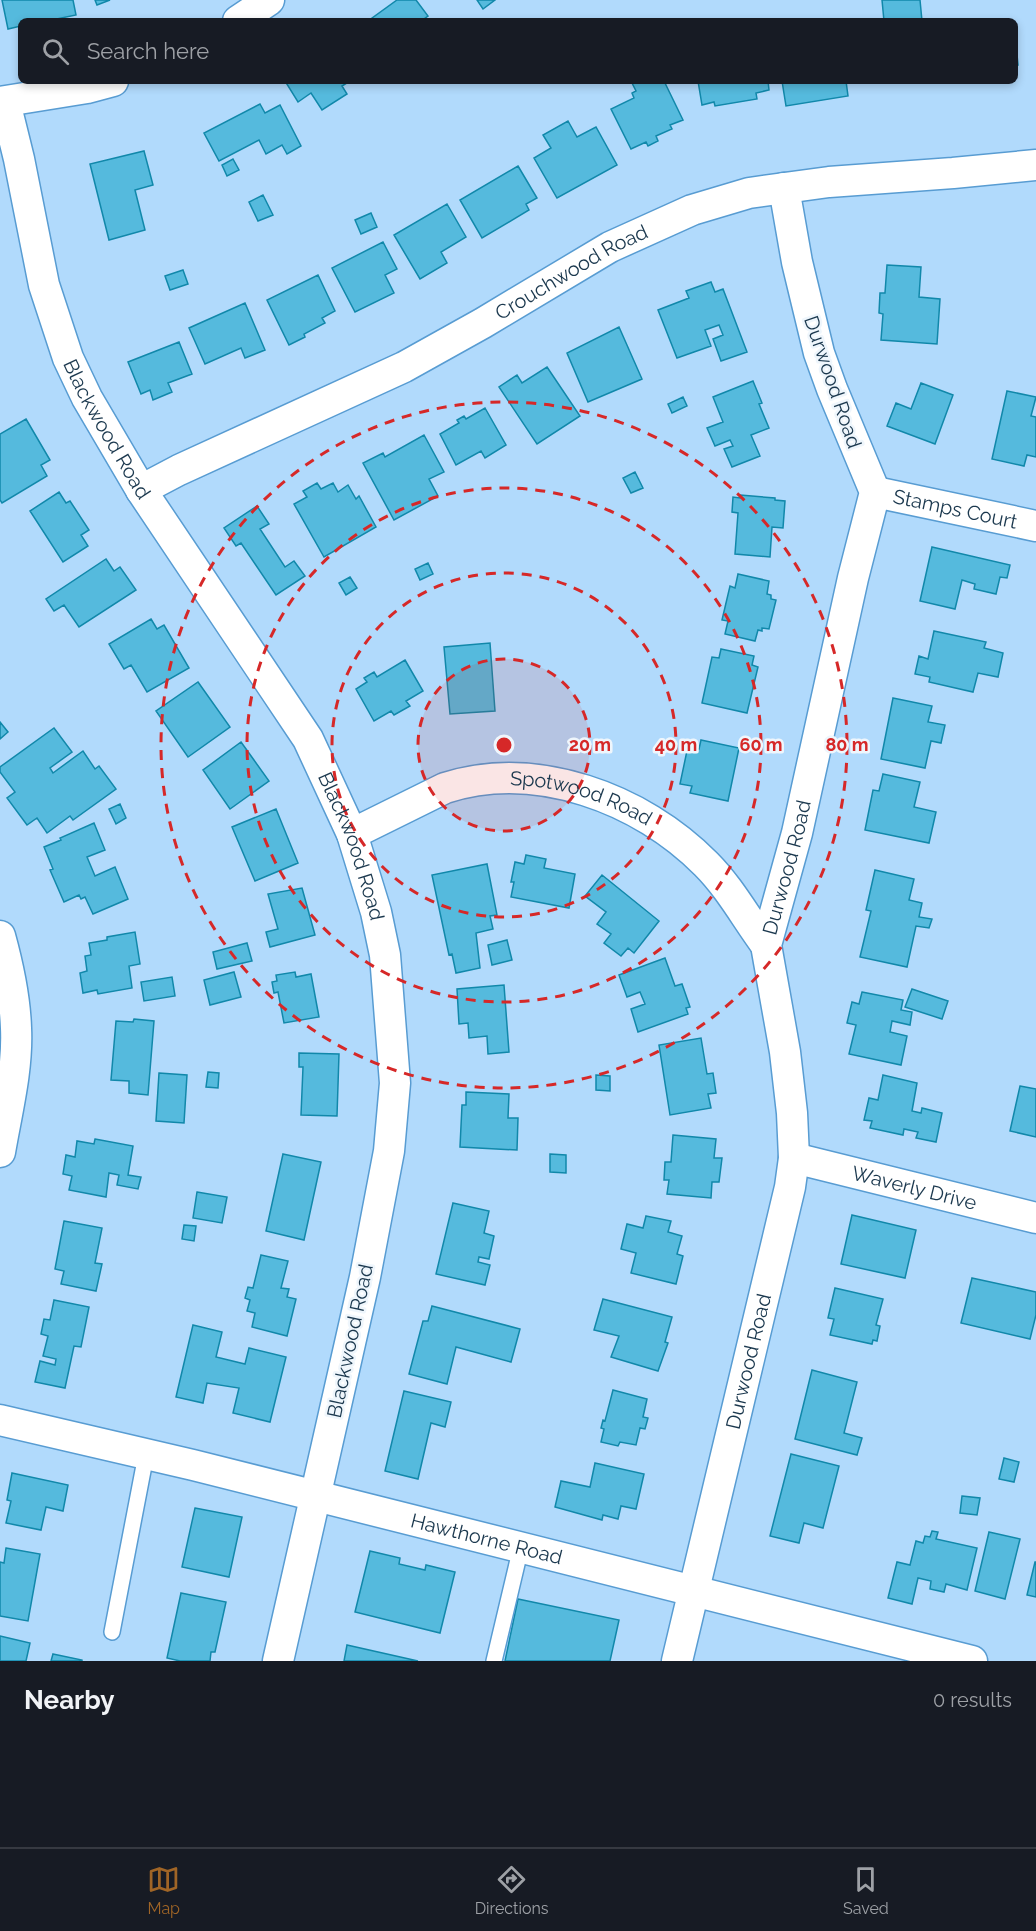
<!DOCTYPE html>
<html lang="en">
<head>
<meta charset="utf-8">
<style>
  :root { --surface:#171b24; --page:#242831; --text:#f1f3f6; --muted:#9ea1a6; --line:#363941; --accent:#a06526 }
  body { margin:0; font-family:Raleway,sans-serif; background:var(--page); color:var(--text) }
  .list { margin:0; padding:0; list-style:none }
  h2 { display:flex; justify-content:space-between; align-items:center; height:78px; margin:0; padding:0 24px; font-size:26px }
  h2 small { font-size:20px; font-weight:400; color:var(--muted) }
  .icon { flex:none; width:33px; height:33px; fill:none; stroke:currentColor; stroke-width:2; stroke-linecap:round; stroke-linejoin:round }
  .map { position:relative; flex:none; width:1036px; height:1661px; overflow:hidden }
  .search { position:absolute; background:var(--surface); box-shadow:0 3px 9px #0003; left:18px; right:18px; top:18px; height:66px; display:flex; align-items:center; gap:15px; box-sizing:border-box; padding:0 21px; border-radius:9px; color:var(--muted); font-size:22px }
  .sheet { height:186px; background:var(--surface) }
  nav { display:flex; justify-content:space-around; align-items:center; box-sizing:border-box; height:84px; border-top:2px solid var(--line); background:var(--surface); font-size:16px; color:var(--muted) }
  nav a { display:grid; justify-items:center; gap:3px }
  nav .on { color:var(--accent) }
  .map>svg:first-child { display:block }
</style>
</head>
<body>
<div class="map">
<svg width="1036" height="1661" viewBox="0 0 1036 1661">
  <rect width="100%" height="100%" fill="#b1dafc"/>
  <path fill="#55badd" stroke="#18a" stroke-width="1.5" d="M2,0H73L76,15L47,21H21V26L8,29Z
    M95,0H110L97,5Z
    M397,0H416L428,16L421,21H368Z
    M477,0H495L483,9Z
    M882,0H920L922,21H884Z
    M1015,34L1018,65H1015Z
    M285,81H350L342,86L347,94L322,110L311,93L298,102Z
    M631,81H664L683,120L670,125L672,129L656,136L658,141L648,146L646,142L631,149L611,109L634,98L632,93L636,91Z
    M698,81H768L769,90L756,93L757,99L715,106L714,102L702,105Z
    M782,81H846L848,96L786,106Z
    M260,104L265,113L280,105L301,146L287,154L282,145L266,154L259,140L219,161L204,133Z
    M568,121L577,137L596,127L617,165L557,198L534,158L551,148L543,135Z
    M144,151L153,185L135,190L145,230L109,240L90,164Z
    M233,159L239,170L227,176L222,165Z
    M518,166L537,198L526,204L529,210L482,238L460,200Z
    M263,195L273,215L258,221L249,202Z
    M447,204L466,237L441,252L447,263L420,279L394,235Z
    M371,213L377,227L361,234L355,220Z
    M383,242L397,269L385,275L394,293L355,312L332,268Z
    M887,265L921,267L919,297L940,299L937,344L881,340L883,314L879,313L880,293H885Z
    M183,270L188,284L170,290L165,276Z
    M318,275L335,311L322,318L325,323L304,334L305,337L289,345L267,300Z
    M711,282L715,292L723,289L747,352L721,361L713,339L723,335L719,325L705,330L711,346L677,358L658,310L689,298L686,291Z
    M245,303L265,350L245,358L241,348L205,364L189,328Z
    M619,327L642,379L588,402L567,353Z
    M179,342L192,374L168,383L172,392L153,400L150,390L141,394L128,362Z
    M547,367L580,416L537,444L499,387L517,375L522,383Z
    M753,381L762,403L759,404L769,428L751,435L760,456L732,467L724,449L733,446L730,440L715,446L707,428L723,422L713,397Z
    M921,383L953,395L935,444L887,426L896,403L911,409Z
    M1007,391L1036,397L1031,416L1036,417V457L1027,455L1024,466L992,459Z
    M683,397L687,406L672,413L668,404Z
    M485,408L506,445L485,458L481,451L456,465L440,434L459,423L457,420L464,416L466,419Z
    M26,419L50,460L41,465L47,476L2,503L0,500V434Z
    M424,435L444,472L429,479L438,496L394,520L363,463L383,453L385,457Z
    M635,472L643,488L631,493L623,478Z
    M317,483L321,489L333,483L338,492L348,485L356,499L359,496L376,527L324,557L294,504L307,497L303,491Z
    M59,492L66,503L70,501L89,530L81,535L88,546L63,562L30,511Z
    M740,495L775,498V500L785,501L783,528L772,527L770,557L735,554L738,513L732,512L733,497L740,498Z
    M257,506L269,524L260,529L285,567L294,561L305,576L276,595L241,543L236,546L224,528Z
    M932,547L1010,565L1007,578L1000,577L996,594L974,589L975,584L962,580L955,609L920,601Z
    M106,559L114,571L120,567L136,590L79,627L64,605L54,611L46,599Z
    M428,563L433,574L420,580L415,569Z
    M738,574L769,581L767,594L771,595V599L776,600L769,629L762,628V631L758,630L755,641L725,634L728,621L722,620L730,586L735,588Z
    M350,577L357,588L346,595L339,583Z
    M151,619L157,629L164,625L189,668L147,692L131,665L124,669L109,644Z
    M934,631L986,642L984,648L1003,653L998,677L978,673L973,692L929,682L930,677L915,674L919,656L928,659Z
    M490,643L495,711L450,714L444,647Z
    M721,649L754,656L752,665L758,667L747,713L702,703L712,657L719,658Z
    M405,660L423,691L406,701L410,706L394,715L391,711L374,721L356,689L367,682L364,678L374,672L377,677Z
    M198,682L230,727L188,757L156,711Z
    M893,698L932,706L928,722L945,725L941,743L931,741L925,768L881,759Z
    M0,722L8,732L0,739Z
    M54,728L72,752L50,768L53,773L83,751L95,769L99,766L116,789L73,820L70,816L47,833L37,818L27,825L7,798L15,792L0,772V767Z
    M701,740L739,748L728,801L690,793L692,786L680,784L688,746L699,749Z
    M241,742L269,781L230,809L203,770Z
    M883,774L920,782L914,807L936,812L929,843L865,830L873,790L879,791Z
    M120,804L126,818L116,824L109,809Z
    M276,809L298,863L255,881L232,827Z
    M94,823L105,850L87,857L95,876L115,867L128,899L93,914L85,897L81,899L79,895L64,902L50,870L53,869L44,847L61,840L60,838Z
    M526,855L546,859L544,868L575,874L569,908L511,897L514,882H511L515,862L524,864Z
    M487,864L497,915L490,916L493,929L476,933L480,968L456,973L452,954L449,955L432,875Z
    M875,870L914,879L909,900L922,903L919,917L932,919L929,928L916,926L907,967L860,957L871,911L866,910Z
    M602,875L659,921L634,953L628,948L621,956L604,943L611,934L597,924L606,912L585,896Z
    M302,888L315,935L270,947L266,932L278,929L268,894Z
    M135,932L140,964L129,966L132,988L98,994L97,990L83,993L80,973L87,971L85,956L91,955L89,943L107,940V937Z
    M507,940L512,960L492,965L488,945Z
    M247,943L252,961L217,969L213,952Z
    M665,958L675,986L682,984L690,1007L686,1008L688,1014L638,1032L631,1009L645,1004L640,992L627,997L619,975Z
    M234,972L241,997L210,1005L204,980Z
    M295,972L296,977L311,974L319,1017L284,1023L278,992L274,993L272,982L277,981L276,975Z
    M172,977L175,996L144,1001L141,982Z
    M504,985L509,1052L488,1054L487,1036L469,1038L468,1023L459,1024L457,989Z
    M912,989L948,1001L942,1019L905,1007Z
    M862,992L903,1000L901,1010L912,1012L910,1025L892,1021L890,1032L907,1036L901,1065L849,1054L856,1025L847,1023L852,1002L859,1004Z
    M134,1019L154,1021L148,1095L129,1093V1081L111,1080L116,1021L133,1022Z
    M701,1038L707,1074L713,1073L716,1093L708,1094L711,1108L670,1115L659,1045Z
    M299,1053L339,1054L337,1116L301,1115L303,1067H299Z
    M208,1072L219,1073L218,1088L206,1087Z
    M159,1073L187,1075L184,1123L156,1121Z
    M596,1075L610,1076V1091L596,1090Z
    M883,1075L917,1083L912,1111L921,1113L922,1108L942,1113L936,1142L916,1138L918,1132L904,1129L903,1135L870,1128L872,1121L864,1120L869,1098L878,1100Z
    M1020,1086L1036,1089V1137L1010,1131Z
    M466,1092L509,1094L508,1118H518L517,1150L460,1147L462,1105H466Z
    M673,1135L716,1139L714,1158H722L719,1182H712L711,1198L667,1194L669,1180H664L665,1162H671Z
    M95,1139L133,1146L128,1175L141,1177L138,1189L117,1185L119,1175L109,1173L106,1197L69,1190L72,1176L63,1174L66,1155L75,1157L77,1141L94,1144Z
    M283,1154L321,1162L304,1240L266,1231Z
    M550,1154L566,1155V1173L550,1172Z
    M197,1192L227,1197L222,1223L193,1218Z
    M453,1203L489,1211L484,1233L494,1236L489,1259L479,1257L478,1262L490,1265L485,1285L436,1274Z
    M852,1215L916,1230L905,1278L841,1264Z
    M646,1216L671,1221L668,1232L682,1236L677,1254L683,1256L676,1284L631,1273L636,1253L621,1249L627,1224L643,1228Z
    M64,1221L102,1228L95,1263L102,1264L96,1291L61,1284L64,1271L55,1269Z
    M184,1225L196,1226L194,1241L182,1239Z
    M261,1255L288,1261L281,1288L289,1289L287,1297L296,1299L287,1336L252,1327L255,1313L247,1311L250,1300L245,1298L248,1287L253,1288Z
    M972,1278L1036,1292V1315L1030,1339L961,1323Z
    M835,1288L883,1299L876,1325L880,1326L877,1341L873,1340L872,1344L830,1335L834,1319L828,1318Z
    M603,1299L672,1317L665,1342L668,1343L658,1371L611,1357L619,1336L594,1330Z
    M54,1300L89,1307L81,1347L74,1346L65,1388L35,1382L40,1361L55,1365L56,1359L43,1356L48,1336L41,1334L44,1319L50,1320Z
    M432,1306L520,1329L511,1362L456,1347L447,1384L409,1374L423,1321H428Z
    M193,1325L222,1332L216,1357L245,1364L249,1348L286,1357L270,1422L233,1413L239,1388L207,1383L203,1403L176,1397Z
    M812,1370L857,1382L844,1433L862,1438L857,1455L795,1439Z
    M613,1390L647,1399L643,1417L648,1418L645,1429L640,1428L636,1445L620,1442L618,1446L601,1442L604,1429L601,1428L603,1420L605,1421Z
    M404,1391L451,1402L445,1427L431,1423L418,1479L385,1471Z
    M791,1454L839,1466L823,1528L804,1523L799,1543L770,1536Z
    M1004,1458L1019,1462L1014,1482L999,1479Z
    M595,1463L644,1474L636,1509L621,1506L618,1519L603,1515L602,1520L555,1507L561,1481L590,1487Z
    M12,1473L68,1485L63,1511L46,1507L41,1530L6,1523L11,1501L7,1500Z
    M962,1496L980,1498L977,1515L960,1513Z
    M195,1508L242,1517L229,1577L182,1567Z
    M932,1531L938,1532L936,1539L977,1548L967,1590L946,1584L944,1592L930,1589L931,1581L918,1578L912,1604L888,1598L897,1562L910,1565L916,1541L923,1543L925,1536L930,1537Z
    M989,1532L1020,1539L1005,1599L975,1591Z
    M6,1548L40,1554L28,1621L0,1616V1562L4,1563Z
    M370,1551L400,1558L399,1564L425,1570L426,1565L455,1572L440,1633L355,1612Z
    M1035,1562H1036V1597L1027,1595Z
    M181,1593L226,1602L215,1652H211L210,1661H180L167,1658Z
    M518,1599L619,1620L610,1661H505Z
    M0,1636L30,1643L26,1661H0Z
    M347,1645L418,1661H344Z
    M53,1654L82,1660V1661H51Z"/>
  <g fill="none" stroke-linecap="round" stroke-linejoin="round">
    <g stroke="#589cd2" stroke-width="18">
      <path id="service" d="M112,1632L146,1455
        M494,1661L521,1547"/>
    </g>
    <g stroke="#589cd2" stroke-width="33">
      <g id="minor">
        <path d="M238,21L269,0"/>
        <path d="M0,102L87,88L113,81"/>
        <path id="s1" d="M5,102L19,159L44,285L68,358L87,398L141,490L308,739L352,834L376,912L385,955L395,1083L389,1151L365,1277L278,1661"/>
        <path id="s2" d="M141,490L179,470L404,367L483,323L610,247L692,210L749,193L829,182L953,173L1036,165"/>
        <path id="s3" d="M875,492L1036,526"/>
        <path id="s4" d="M352,834L445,788C536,759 641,798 706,864C730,888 746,918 766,945"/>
        <path d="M0,936C8,965 15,998 16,1028C18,1069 7,1111 0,1152"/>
        <path id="s5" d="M794,1158L1036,1218"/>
        <path id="s6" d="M0,1420L193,1465L972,1661"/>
        <path id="s7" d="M677,1661L790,1187L794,1158L792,1113L785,1052L766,945L797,833L853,578L875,492L832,389L819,353L797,262L784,188"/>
      </g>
    </g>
    <use href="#service" stroke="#fff" stroke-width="15"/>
    <use href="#minor" stroke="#fff" stroke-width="30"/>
  </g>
  <circle cx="504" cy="745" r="86" fill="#d62828" fill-opacity=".12"/>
  <g fill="none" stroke="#d62828" stroke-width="3" stroke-dasharray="10 8">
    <circle cx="504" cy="745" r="86"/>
    <circle cx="504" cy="745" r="172"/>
    <circle cx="504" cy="745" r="257"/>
    <circle cx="504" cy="745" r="343"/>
  </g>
  <g text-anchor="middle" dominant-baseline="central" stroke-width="5" stroke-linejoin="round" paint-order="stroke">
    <g font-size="20" fill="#1b384e" stroke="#eff6fc">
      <text stroke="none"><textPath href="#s2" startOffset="483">Crouchwood Road</textPath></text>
      <text transform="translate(833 382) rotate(71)">Durwood Road</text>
      <text stroke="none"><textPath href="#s1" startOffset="345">Blackwood Road</textPath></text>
      <text stroke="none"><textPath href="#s3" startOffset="82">Stamps Court</textPath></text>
      <text stroke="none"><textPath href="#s4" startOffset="244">Spotwood Road</textPath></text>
      <text stroke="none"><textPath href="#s1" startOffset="831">Blackwood Road</textPath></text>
      <text stroke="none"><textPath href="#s7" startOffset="812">Durwood Road</textPath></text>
      <text stroke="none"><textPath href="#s5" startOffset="124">Waverly Drive</textPath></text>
      <text transform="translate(350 1341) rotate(-78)">Blackwood Road</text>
      <text stroke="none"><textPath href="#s7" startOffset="308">Durwood Road</textPath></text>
      <text stroke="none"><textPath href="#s6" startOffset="501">Hawthorne Road</textPath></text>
    </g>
  </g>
  <circle cx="504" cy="745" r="9" fill="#d62828" stroke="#eff6fc" stroke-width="3"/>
  <g font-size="18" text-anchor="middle" font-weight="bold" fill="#d62828" stroke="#eff6fc" stroke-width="5" stroke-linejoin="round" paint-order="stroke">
    <text x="590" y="751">20 m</text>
    <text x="676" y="751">40 m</text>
    <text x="761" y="751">60 m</text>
    <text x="847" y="751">80 m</text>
  </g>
</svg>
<div class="search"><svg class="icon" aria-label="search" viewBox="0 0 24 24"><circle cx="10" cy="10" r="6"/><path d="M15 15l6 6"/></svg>Search here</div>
</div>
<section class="sheet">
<h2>Nearby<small>0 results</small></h2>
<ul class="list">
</ul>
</section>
<nav>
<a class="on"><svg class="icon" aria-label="map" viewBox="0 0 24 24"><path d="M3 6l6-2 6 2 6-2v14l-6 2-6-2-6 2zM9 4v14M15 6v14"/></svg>Map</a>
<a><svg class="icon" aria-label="directions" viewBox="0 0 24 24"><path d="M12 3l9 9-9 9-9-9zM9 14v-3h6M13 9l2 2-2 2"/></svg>Directions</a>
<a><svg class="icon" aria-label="saved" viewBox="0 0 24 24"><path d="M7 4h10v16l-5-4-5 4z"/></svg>Saved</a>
</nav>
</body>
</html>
